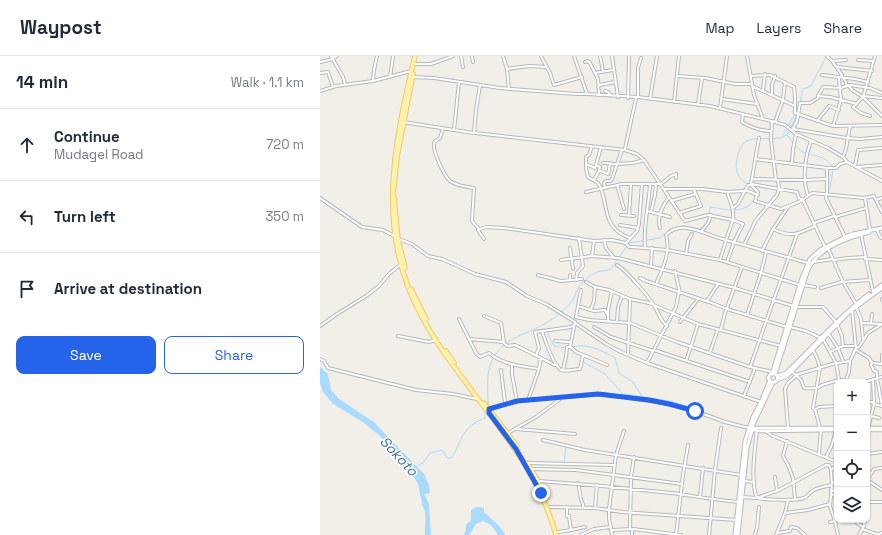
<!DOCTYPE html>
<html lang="en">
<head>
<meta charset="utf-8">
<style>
  :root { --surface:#fff; --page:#f2f2f3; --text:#1f2937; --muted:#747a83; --line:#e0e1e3; --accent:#2563eb }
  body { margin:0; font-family:"Space Grotesk",sans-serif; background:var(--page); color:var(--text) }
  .controls { position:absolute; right:12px; bottom:12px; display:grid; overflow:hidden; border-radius:8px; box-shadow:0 1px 3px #0004 }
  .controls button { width:36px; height:36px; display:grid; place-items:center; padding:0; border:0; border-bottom:1px solid var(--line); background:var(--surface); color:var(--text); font:20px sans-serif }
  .stop { position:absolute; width:12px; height:12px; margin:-9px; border:3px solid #2563eb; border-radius:50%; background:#fff }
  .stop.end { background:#2563eb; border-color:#fff; box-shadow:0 1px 4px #0008 }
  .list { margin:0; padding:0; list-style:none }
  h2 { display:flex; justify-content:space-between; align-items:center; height:52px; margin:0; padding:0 16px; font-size:17px }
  h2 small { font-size:13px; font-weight:400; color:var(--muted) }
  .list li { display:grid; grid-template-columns:26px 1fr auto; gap:12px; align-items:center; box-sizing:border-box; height:72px; padding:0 16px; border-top:1px solid var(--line) }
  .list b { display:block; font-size:15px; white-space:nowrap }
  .list p { margin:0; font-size:13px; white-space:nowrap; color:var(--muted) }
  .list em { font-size:13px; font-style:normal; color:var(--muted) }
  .actions { display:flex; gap:8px; padding:12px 16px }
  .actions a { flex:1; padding:9px 0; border:1px solid var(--accent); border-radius:8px; text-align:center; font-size:14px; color:var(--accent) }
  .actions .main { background:var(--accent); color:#fff }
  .icon { flex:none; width:22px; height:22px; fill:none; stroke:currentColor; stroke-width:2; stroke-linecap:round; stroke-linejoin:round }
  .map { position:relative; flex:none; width:562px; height:479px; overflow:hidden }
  header { display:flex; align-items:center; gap:24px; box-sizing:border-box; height:56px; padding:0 20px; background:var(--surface); border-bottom:1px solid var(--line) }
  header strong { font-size:19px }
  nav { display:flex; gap:22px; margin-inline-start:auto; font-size:14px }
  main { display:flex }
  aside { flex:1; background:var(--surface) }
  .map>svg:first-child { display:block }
</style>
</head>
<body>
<header>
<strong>Waypost</strong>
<nav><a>Map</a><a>Layers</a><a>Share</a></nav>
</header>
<main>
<aside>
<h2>14 min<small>Walk · 1.1 km</small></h2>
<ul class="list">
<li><svg class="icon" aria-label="ahead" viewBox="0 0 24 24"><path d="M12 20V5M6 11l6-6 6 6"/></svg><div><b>Continue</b><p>Mudagel Road</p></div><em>720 m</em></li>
<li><svg class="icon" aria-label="left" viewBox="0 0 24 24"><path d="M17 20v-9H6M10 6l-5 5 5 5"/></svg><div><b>Turn left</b></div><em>350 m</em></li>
<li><svg class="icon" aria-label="arrive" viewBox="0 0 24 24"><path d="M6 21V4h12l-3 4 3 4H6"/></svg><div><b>Arrive at destination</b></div></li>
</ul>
<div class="actions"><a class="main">Save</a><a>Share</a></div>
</aside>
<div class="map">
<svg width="562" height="479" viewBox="0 0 562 479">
  <rect width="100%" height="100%" fill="#f1efe8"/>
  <path fill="#aadaff" d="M0,311L8,318L11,334L19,343L55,367L66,379L104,418L109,429L110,437L107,438H104L109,448L111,479H105C104,469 108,456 102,450V447L98,428L87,410L76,399L69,389L60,380L44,367L13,348L3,336L0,327Z
    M157,451L164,452V456L179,470L185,478L184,479H178C174,472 170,467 163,465L156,468L149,479H144L146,473V468L151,465V454Z"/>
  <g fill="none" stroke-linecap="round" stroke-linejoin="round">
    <path stroke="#aadaff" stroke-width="1" d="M480,46L483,33L491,30L506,1
      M463,79L475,58
      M467,79C472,85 477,93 483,96C494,102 503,97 512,110
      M428,128C415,122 414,109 419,96C420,92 422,89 425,86C435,80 448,84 459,82C463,82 463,80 467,79L477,59
      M510,132L513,114
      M389,159L390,151C405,153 424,159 434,144
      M217,273L218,274L225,273
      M227,276L234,290L247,292
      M252,291C268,287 281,294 295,302L299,317L313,326L322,340
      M255,296L256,298L262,300L261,302L265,307L285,318L303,338L350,345L395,360
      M168,347C168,330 165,314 175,299C187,280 214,276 231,264C240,258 248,251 253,243C256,238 258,230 262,227C265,223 275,216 280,215C284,215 287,215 291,213L309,187L340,182L352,172L364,170L377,173L384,171
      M244,407L246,390
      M96,411L104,406L110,397L122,394L127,402H131C143,384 141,371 165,362V357"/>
    <g stroke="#b5b8bc" stroke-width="4">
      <path id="minor" d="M11,0L23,21L25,28
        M141,0L143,11
        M152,0L153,6
        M183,0L187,13L189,33
        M221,0L230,17L234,29L262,21
        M254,0L267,38
        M280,0L283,15
        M292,0L298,41
        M427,0L434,39L443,63
        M507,0L512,5L522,19L519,22L521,44L513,70
        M12,2L17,0
        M538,4L554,5
        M512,5L526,4
        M0,6L13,3
        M265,6L268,5L270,7L278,23L279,39
        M95,8H111L133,0
        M517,11L552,15
        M187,13L209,10L227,11
        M0,17L8,16L13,31
        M275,17L293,14
        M502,19L535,23L548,26
        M357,20L385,22L415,28H432
        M431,20L450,19L474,31L475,40V57L513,70L562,69
        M70,21L73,0
        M93,21L114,22L180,32L256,38H267L318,41L390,50L455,66L465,69L476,78L508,92L523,101L527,106L562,125
        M523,22L526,26V29
        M53,25L54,14L57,0
        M279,29L295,26
        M528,29L532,34L543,41L562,60
        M432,30L475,50
        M443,34L445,18
        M0,35L16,30L53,25L91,15
        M285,35L288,36L291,40
        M452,38V29L455,20
        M498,40L510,41L537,48
        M543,40L562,42
        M318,41V12L321,2
        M308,42L309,0
        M330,43L337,0
        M402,43L437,48
        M354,46L359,0
        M378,49L382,22
        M400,52L407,0
        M423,58L422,66C432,72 440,75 451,75
        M550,60L541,57L533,51L543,41L555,0
        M452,65L451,84L456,124
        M497,65L509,50L519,54
        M83,66L147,76L305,94L317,98L324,104L365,165L388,159L413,164L406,184L488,207
        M455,66L463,44L465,26
        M123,73L120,82C118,84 114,84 114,88C113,96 124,120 130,125C137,130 146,131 154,132L152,165L159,173
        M473,73L527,82L540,83L562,81
        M134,74L139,26
        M472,74L477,65L480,47H490L498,42V40L503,31L521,32L530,29L550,32L562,37
        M154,77L156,54L160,29
        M272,90L269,99L266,101V113L268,121L278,127L280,130C289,152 282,172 310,182
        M305,93L316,42
        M523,101L526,93L530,70
        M435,103L507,112V138
        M283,107H290
        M266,108L275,112L276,109L280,111L279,114L288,118L290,108H297
        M296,108L313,107L324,104
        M472,108L473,93L476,78
        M276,109L281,91
        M535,110L538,94L562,92
        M537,111L562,109
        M507,112H516L520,108L527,106
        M432,123L486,124L506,123
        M274,124L279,115
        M431,128L477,136L479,142L483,144L505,191
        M431,128L439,82
        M297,129L304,153
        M285,132L284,127L286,125H290L292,123L302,94
        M344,133H382L407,136L424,135
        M425,134L438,139
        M266,136L302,128H341L351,120L356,118V122
        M506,138V142L525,181
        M488,139C482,123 485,101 491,85
        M0,142L42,171L63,174L76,181
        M545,142L550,174
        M556,144L562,142
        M351,145L375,138
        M413,152L418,148L428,129H431L438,136L435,145L461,153L481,145L492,137L544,142L554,140L562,156
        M327,155L350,161
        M331,156L335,139L336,128
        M359,157L381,150L374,134
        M301,159L314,160
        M309,159L311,128
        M515,161L546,152
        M494,167L514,160
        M300,169L318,172
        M340,172C337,159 342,152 348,142
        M453,173C472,182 478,178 495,170
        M557,174L560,181L562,182
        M381,176L388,167L391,159
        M541,178L553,236
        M79,183L92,188L108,200L122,203L155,218L186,226L207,240L226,248L255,266
        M164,183L158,174L166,171L184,172L274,185L292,184L306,187L317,175L319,168L322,128
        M284,184L286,192L294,202
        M306,187L309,191H312L347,194L400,204L480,229
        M424,189L436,164L457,139L459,133L458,124
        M325,191C323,169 329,150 330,128
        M250,192L253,213
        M508,192L523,226L536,248
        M442,195L453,173L468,151
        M366,198L368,185L372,178
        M272,200L274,185
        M545,203L562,204
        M241,204L272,200L298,202L415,232L473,250
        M514,204L528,202L545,201
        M407,206L414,186L423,168L413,164C414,153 411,147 407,136
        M493,206L513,203
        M297,209C306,214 330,242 335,251C339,258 340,264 347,270
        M331,210L332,192
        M355,215L360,237
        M218,219L241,225L262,223
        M250,219V224
        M320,222L326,225L392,247L407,253L467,271
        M256,224L257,217L263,210L259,182
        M266,226L275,231L289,234L310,243L329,247L378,268L461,290
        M336,228C343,212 351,196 346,179C362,162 387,180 406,184L400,204
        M483,229L495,231
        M501,232L521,226L550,224
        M562,243V244
        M387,245L398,228
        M258,250L274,255L285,254L287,258
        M476,251H503L516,266
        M536,251L541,263L543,284
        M271,253L274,245L275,231
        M532,254L536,292
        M427,259L441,217L446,196
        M164,260L181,267L184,287
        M256,261L269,264L310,267L357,286L430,311L453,316
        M256,261L261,234
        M139,263L156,297L160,301L169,297C183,309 202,310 219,313
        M288,265V254L292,235
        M297,266L298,251L302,240
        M360,266L378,243
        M255,267L286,288L301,296L327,307L441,346
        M541,267L561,268
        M551,267L552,258
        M517,268L522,280L523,290
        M0,270L17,258L46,240L59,230L69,218L81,208
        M274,271L291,281L333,295
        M470,271L486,275L501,282
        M401,273L405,257L422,211
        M222,275C225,284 233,309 241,314C246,316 255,313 260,313L263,299
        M508,277L518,292L523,305
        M78,280L109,286L115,284
        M149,283L184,286
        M503,283L516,307L519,324
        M235,285L250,286
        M185,288L187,290L195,289L229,306L234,309H237
        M371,290L378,268
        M250,291L252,292L256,296L287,309
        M334,294L430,326
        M493,294L497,302L500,312L493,352L495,353L500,372
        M536,294L549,302L552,307L562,308
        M390,296L398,273
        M510,296L523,290H536
        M216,299L219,292L215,276L251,271L254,269
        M308,299L310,243
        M0,303L4,305L8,312L96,334L133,338L157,343
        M366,305L371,290
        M552,306L551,309L554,315L557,316V322L562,349
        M327,307L356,251L359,236
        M192,308V318L197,345
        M562,308V299
        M430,311L477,178
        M181,314L185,347
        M243,314L246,301L247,291H250L255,266
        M472,316L476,319L512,308L530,305
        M477,320L481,324L484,332C490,332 497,334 502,329L519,324L538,326
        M553,324L554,347
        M525,326L529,316L530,305L536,292L539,291L548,277L562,268
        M544,326C551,325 555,322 562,321
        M424,340L435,312
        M208,344L219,313L221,302
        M547,345L554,347V348L562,350
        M496,353L499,351L517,350
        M169,354V353L197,345L283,338L349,348L375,355L405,366L429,372
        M552,360L559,362
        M468,372L465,333L468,327L477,319
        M516,372L517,364
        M548,372L554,348
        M197,373L255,378
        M437,374C435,391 430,427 437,442C448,444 475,445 484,442C488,440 488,438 491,436C497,431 504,431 512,429
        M445,375L453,380L517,406
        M188,377L216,361L243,341
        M223,384L265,394L421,419
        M467,385L463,400L468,409L473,422L475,443
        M499,398L501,374
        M547,398L562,396
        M506,401L512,389L516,374
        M208,407L294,409
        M517,409L511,414L512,429L510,450L515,465L518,479
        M211,413L256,414L362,428
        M455,421L457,434
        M547,424L554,413L562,412
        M547,424L562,434
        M219,425C263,428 307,432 351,437C374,440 396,444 419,446
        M424,425L434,426
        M258,427L261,443L264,452
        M512,427L517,425
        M511,434L517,436
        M512,438L517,442
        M380,441L383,412
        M422,441L437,442L459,434L506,409H509L511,414
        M547,446H562
        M230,451L275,452L302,456L417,464
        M247,451V460H249L251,474L265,471
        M275,452L277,429
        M465,457L488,454L510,448
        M533,464L543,471
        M510,466L515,465
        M310,473L311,421L314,401
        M542,473L556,478
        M292,474L313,473L361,479
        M238,476L251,474
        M457,477L470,475L471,471L477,472L485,479
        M261,479L274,473L291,471
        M292,479L289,462V453L296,399L304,375
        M312,479V473
        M356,479L363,419L368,389
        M389,479L395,414L401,372
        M435,479L437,472L439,451
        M456,479L465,457L468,444
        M539,479L544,470L545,464
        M556,479L562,477"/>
    </g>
    <g stroke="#b5b8bc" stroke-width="4.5">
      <path id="tertiary" d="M430,372H517
        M547,372H562
        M547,374H562
        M428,375L437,374L439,375H445L517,374"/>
    </g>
    <g stroke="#b6babf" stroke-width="5">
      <path id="secondary" d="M554,235L562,229
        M448.5 322a4.5 4.5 0 1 1 9 0a4.5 4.5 0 1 1-9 0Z
        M452,318L482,222L490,203L500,194L525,181L533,178L562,172
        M455,318L488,213C500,191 526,182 549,176
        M457,320L466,317C494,291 518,261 549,238
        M457,324L467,320L471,316L529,256L562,232
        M415,479L425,385L433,361L441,346L450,324
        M418,479L427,392L432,374L431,373L453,326"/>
    </g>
    <g stroke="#f2c960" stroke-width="5.5">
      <path id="primary" d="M95,0C74,88 55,175 101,259C116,288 136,313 155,339C190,385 220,422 236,479
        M74,132L77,101L93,18
        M74,141L78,183L85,212
        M91,233L106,263
        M126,295L134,307
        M164,347L197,390
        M207,407L218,425L226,442"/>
    </g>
    <use href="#minor" stroke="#fff" stroke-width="2"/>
    <use href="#tertiary" stroke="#fff" stroke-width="2.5"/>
    <use href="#secondary" stroke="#fff" stroke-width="3"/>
    <use href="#primary" stroke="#fff2af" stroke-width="3.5"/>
  </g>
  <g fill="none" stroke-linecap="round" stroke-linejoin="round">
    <path stroke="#2563eb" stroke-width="5" d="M221,437L196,393L169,357V353L197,345L278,338L329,344L349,348L375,355"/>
  </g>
  <g text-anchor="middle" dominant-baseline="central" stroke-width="3" stroke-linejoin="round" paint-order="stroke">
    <g font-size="14" font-style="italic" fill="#4174aa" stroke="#fff">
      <text transform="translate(79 400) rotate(47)">Sokoto</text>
    </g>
  </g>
</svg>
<div class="controls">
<button>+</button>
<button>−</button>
<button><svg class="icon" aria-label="locate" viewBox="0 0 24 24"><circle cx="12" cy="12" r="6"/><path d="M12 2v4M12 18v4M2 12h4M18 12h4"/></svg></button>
<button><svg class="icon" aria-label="layers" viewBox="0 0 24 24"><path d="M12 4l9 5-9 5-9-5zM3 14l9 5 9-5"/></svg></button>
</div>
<div class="stop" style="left:375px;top:355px"></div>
<div class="stop end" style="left:221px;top:437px"></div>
</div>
</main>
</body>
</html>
